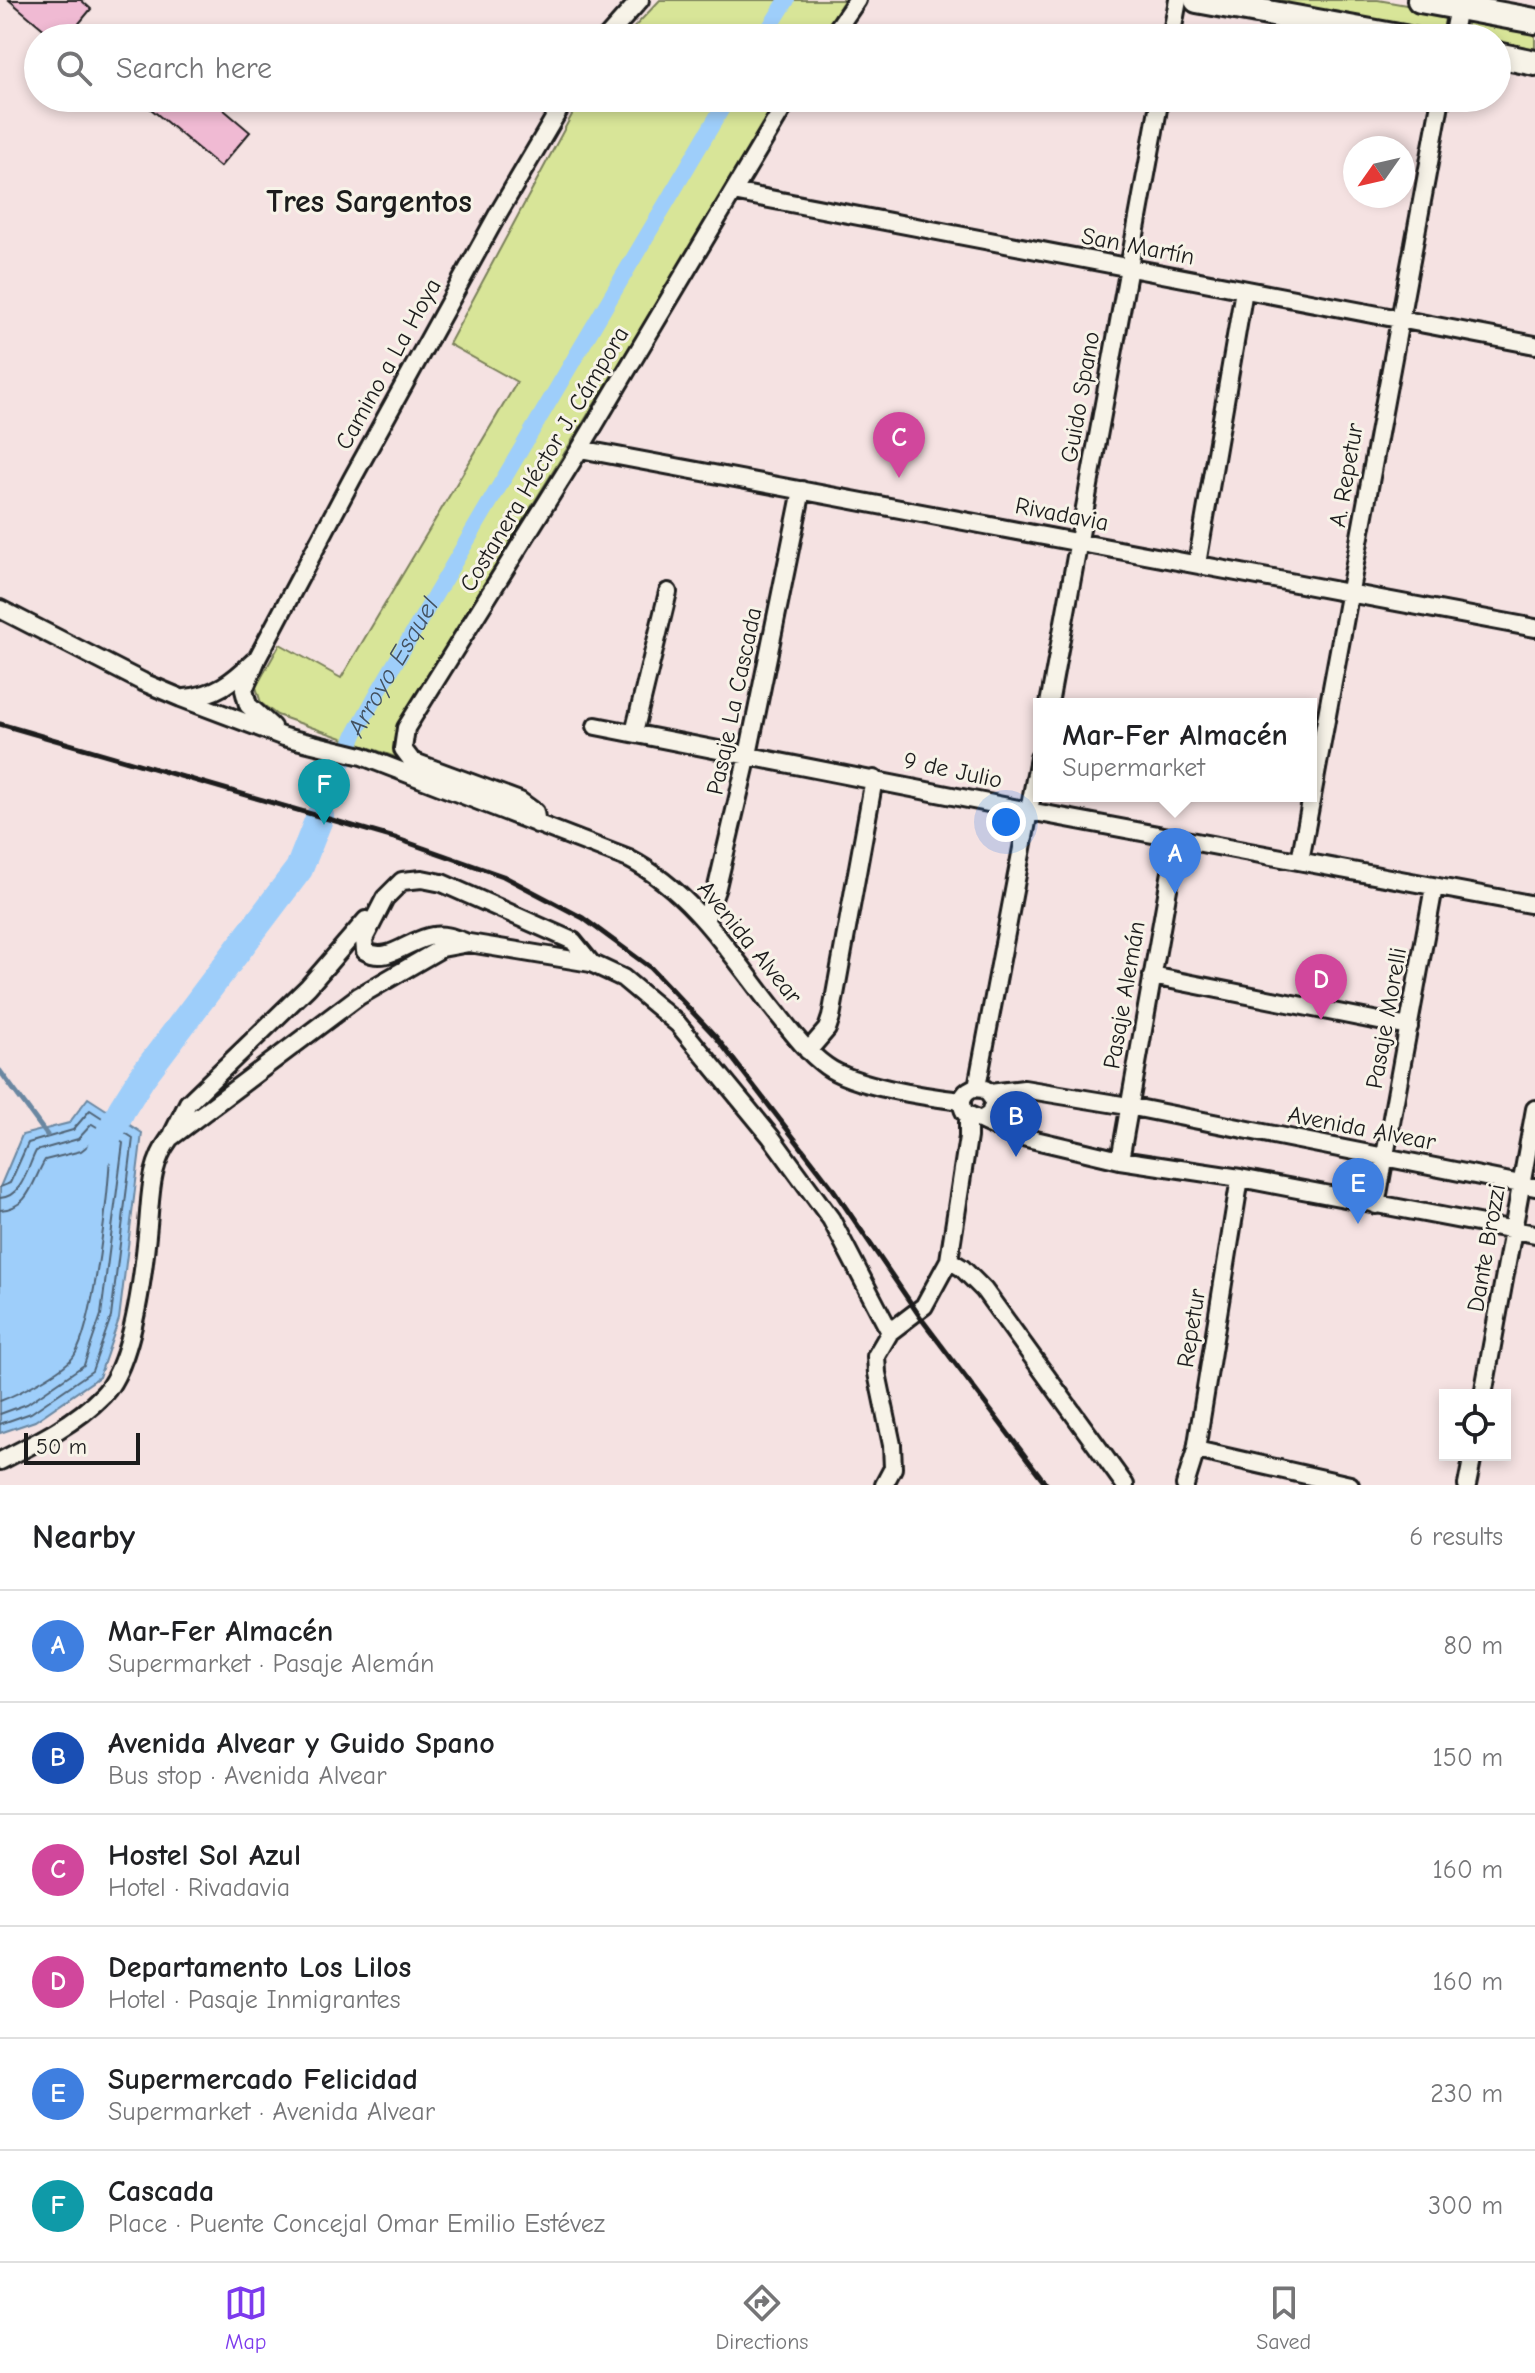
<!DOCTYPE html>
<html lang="en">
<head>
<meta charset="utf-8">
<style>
  :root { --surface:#fff; --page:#f6f6f6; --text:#202124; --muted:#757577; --line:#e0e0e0; --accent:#7c3aed }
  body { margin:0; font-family:"Comic Neue",sans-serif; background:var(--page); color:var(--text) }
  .controls { position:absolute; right:24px; bottom:24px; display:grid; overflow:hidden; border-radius:0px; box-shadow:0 4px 12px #0003 }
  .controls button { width:72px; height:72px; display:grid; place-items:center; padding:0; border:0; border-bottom:2px solid var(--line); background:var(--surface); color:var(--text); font:40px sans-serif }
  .compass { position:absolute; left:1343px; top:136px; width:72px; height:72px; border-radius:50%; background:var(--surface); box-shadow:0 4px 12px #0003; rotate:236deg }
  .scale { position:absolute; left:24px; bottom:20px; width:116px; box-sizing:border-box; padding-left:8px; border:4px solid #1c1c1c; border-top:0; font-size:22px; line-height:28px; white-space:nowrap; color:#1c1c1c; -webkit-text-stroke:6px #f7f3e8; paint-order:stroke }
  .you { position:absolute; left:1006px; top:822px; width:28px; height:28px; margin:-20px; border:6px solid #fff; border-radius:50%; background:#1a73e8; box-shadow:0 0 0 12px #1a73e833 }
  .badge { display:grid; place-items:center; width:52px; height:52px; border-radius:50%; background:var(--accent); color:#fff; font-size:26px; font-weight:700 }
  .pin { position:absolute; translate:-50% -66px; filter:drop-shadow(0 2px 4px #0008) }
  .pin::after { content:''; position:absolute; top:42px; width:28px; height:24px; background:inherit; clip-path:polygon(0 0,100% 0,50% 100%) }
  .popup { position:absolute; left:1033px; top:698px; width:284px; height:104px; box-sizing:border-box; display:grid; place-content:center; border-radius:0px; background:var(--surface); filter:drop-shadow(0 2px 6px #0005); font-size:26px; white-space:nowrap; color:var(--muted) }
  .popup b { font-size:30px; color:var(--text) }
  .popup::after { content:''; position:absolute; left:50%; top:100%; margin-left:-16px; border:16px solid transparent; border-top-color:var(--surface) }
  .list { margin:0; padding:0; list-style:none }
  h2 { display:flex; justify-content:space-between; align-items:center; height:104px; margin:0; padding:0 32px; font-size:34px }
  h2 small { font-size:26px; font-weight:400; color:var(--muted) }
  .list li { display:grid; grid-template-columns:52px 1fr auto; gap:24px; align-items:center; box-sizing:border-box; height:112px; padding:0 32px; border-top:2px solid var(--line) }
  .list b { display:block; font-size:30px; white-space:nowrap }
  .list p { margin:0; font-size:26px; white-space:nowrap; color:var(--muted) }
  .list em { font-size:26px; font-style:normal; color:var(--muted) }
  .icon { flex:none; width:44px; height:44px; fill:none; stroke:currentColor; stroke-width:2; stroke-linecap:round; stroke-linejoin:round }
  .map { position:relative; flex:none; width:1535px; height:1485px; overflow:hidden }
  .search { position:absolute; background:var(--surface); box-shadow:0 4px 12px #0003; left:24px; right:24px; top:24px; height:88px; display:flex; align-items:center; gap:20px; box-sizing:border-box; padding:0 28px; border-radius:44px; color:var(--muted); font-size:30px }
  .sheet { height:776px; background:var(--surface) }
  nav { display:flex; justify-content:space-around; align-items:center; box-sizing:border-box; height:112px; border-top:2px solid var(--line); background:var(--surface); font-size:22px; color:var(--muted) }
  nav a { display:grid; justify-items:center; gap:4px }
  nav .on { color:var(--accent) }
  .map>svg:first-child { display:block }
</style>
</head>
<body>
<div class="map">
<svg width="1535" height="1485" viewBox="0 0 1535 1485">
  <rect width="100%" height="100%" fill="#f5e2e2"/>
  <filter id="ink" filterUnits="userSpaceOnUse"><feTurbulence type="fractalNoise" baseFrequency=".0125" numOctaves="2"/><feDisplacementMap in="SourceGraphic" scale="16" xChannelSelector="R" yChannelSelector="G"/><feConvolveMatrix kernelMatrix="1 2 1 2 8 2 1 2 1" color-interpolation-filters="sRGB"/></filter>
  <g filter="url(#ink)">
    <path fill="#d8e598" stroke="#7a805a" stroke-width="2" d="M660,0H844L820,38H624Z
      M1264,0H1378L1446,12L1443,31Z
      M1468,20L1535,32V52L1497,45V38H1464Z
      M581,98H782L397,726L394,742L401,759L277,715L261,703L256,687L280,644L341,678L517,382L449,344Z"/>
    <path fill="#9ecefa" stroke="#6a87a1" stroke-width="2" d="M88,1098L142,1133L119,1319L99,1377L35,1421L0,1433V1187L22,1135L69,1123Z"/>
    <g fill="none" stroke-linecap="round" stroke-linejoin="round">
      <path stroke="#506375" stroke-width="2" d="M0,1187L10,1183L28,1143L73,1130L90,1110L133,1138L111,1317L92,1371L31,1413L0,1424
        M0,1198C23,1196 27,1168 36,1151L78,1139L92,1124L123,1143L101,1315L84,1365L27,1404L0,1414
        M0,1210C30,1208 32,1181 45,1160L81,1151L95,1140L110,1148C110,1187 94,1326 74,1356C65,1370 16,1395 0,1401"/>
      <path stroke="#6a87a1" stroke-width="5" d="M0,1071L47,1135"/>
      <g stroke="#9ecefa" stroke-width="16">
        <path d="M763,38L787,0"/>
        <path id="s1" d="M320,816L356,732L378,692L728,98"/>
      </g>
      <path stroke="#9ecefa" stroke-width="28" d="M100,1152L122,1109L142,1077L299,869L320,816"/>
    </g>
    <path fill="#f0bad3" stroke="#1c1c1c" stroke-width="2" d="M9,0H81L91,9L67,38H54Z
      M138,98H210L250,132L220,167Z"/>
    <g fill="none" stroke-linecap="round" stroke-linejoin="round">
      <g stroke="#1c1c1c" stroke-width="22">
        <path id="minor" d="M606,38L640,0
          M831,38L857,0
          M1171,38L1178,0
          M1452,38L1458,7
          M733,192L1535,345
          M580,449L1535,628
          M1197,564L1244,290
          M0,609L143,682L181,698L284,737L362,756L629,859C691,891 730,953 772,1007C789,1028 804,1050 826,1066C853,1086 927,1097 962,1101
          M185,698C216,695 232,682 254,661
          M1049,704L1160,98
          M596,726L1029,811L1535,905
          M272,727L248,705L244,690L258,657L352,479L499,212L566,98
          M634,733L668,592
          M537,824L535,812L520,801L412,761L403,749L406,728L580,449L789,98
          M1300,861L1441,98
          M705,921L717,887L748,755L802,490
          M465,942C454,938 444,934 433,936C409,939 388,965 365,951L364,939L385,898L402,881L422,879L442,883L573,941L591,963
          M1152,976L1409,1027
          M808,1051L827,1029L831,1017L874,779
          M977,1087L1039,758
          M990,1093L1024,1089L1128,1106L1535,1187
          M982,1119L990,1114L994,1101L985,1089L973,1088C962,1093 959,1102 965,1113L1010,1134L1120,1160L1240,1178L1535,1234
          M173,1133L188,1103L308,987L366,920
          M1120,1160L1177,838
          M1376,1205L1434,887
          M949,1260L962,1268L984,1290L1125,1485
          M1483,1395L1535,1109
          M1196,1450L1350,1485
          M0,1461C36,1443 75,1424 103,1395C134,1363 144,1269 148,1225C151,1193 150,1165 170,1138L359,996L442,948L469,943L591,963L623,978L678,1024L771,1137L831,1219L890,1332
          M884,1485L893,1468L892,1445L877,1373L876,1356L890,1332L924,1306L949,1260L968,1137V1116
          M1185,1485L1196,1450L1240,1178
          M1467,1485L1473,1455"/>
      </g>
      <g stroke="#1c1c1c" stroke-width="30">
        <path id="highway" d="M1197,0L1404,38
          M1420,0L1535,21
          M1497,55L1535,63"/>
      </g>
      <use href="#minor" stroke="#f7f3e8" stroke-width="16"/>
      <use href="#highway" stroke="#f7f3e8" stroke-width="24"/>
      <path stroke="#1c1c1c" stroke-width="5" d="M0,724L398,839L503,876L583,918L651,968L716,1037L831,1186L923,1321L1047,1485"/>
    </g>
  </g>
  <g text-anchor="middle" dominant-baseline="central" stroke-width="6" stroke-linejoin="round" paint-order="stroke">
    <g font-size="24" fill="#1c1c1c" stroke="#f7f3e8">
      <text transform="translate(1138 246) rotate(11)">San Martín</text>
      <text transform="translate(388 364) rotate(-61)">Camino a La Hoya</text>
      <text transform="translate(1080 397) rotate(-80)">Guido Spano</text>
      <text transform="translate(544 459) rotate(-59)">Costanera Héctor J. Cámpora</text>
      <text transform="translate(1346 475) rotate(-80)">A. Repetur</text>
      <text transform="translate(1062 514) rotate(11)">Rivadavia</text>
      <text transform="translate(734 701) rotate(-78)">Pasaje La Cascada</text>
      <text transform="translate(953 770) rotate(12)">9 de Julio</text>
      <text transform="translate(750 942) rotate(51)">Avenida Alvear</text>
      <text transform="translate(1124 995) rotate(-80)">Pasaje Alemán</text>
      <text transform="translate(1386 1018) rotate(-80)">Pasaje Morelli</text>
      <text transform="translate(1362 1128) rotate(11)">Avenida Alvear</text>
      <text transform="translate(1486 1248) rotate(-80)">Dante Brozzi</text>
      <text transform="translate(1191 1328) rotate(-81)">Repetur</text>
    </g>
    <g font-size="26" font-style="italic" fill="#43515f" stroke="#f7f3e8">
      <text stroke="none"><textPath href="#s1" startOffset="166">Arroyo Esquel</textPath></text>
    </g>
    <g font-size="32" font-weight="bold" fill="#1c1c1c" stroke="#f7f3e8">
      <text x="369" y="201">Tres Sargentos</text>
    </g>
  </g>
</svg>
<div class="controls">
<button><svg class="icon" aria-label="locate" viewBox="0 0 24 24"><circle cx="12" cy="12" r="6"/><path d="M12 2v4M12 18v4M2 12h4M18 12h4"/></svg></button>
</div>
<svg class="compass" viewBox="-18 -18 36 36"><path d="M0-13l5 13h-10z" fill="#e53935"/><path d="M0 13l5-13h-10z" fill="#757577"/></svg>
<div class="scale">50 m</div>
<div class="you"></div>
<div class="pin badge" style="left:1175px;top:894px;background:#3f7fe0">A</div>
<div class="popup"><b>Mar-Fer Almacén</b>Supermarket</div>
<div class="pin badge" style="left:1016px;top:1157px;background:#1a4fb4">B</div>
<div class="pin badge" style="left:899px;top:478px;background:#d1479c">C</div>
<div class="pin badge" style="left:1321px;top:1020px;background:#d1479c">D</div>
<div class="pin badge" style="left:1358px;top:1224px;background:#3f7fe0">E</div>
<div class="pin badge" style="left:324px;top:825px;background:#0f9aa8">F</div>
<div class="search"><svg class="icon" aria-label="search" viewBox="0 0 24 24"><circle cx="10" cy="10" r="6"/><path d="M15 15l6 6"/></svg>Search here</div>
</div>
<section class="sheet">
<h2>Nearby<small>6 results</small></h2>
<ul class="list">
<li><span class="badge" style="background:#3f7fe0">A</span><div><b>Mar-Fer Almacén</b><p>Supermarket · Pasaje Alemán</p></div><em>80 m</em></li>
<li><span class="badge" style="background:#1a4fb4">B</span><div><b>Avenida Alvear y Guido Spano</b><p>Bus stop · Avenida Alvear</p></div><em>150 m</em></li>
<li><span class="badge" style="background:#d1479c">C</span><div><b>Hostel Sol Azul</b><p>Hotel · Rivadavia</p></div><em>160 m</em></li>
<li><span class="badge" style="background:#d1479c">D</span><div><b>Departamento Los Lilos</b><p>Hotel · Pasaje Inmigrantes</p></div><em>160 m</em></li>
<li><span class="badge" style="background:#3f7fe0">E</span><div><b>Supermercado Felicidad</b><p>Supermarket · Avenida Alvear</p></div><em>230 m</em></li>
<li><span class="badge" style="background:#0f9aa8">F</span><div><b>Cascada</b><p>Place · Puente Concejal Omar Emilio Estévez</p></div><em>300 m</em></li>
</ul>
</section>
<nav>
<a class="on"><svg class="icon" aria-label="map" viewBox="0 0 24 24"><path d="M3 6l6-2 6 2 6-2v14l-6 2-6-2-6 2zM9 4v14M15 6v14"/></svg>Map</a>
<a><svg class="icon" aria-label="directions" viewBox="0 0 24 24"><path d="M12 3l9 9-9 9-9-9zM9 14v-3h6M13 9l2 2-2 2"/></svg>Directions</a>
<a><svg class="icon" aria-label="saved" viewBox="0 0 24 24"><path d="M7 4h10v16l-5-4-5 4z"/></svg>Saved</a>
</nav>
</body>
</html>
